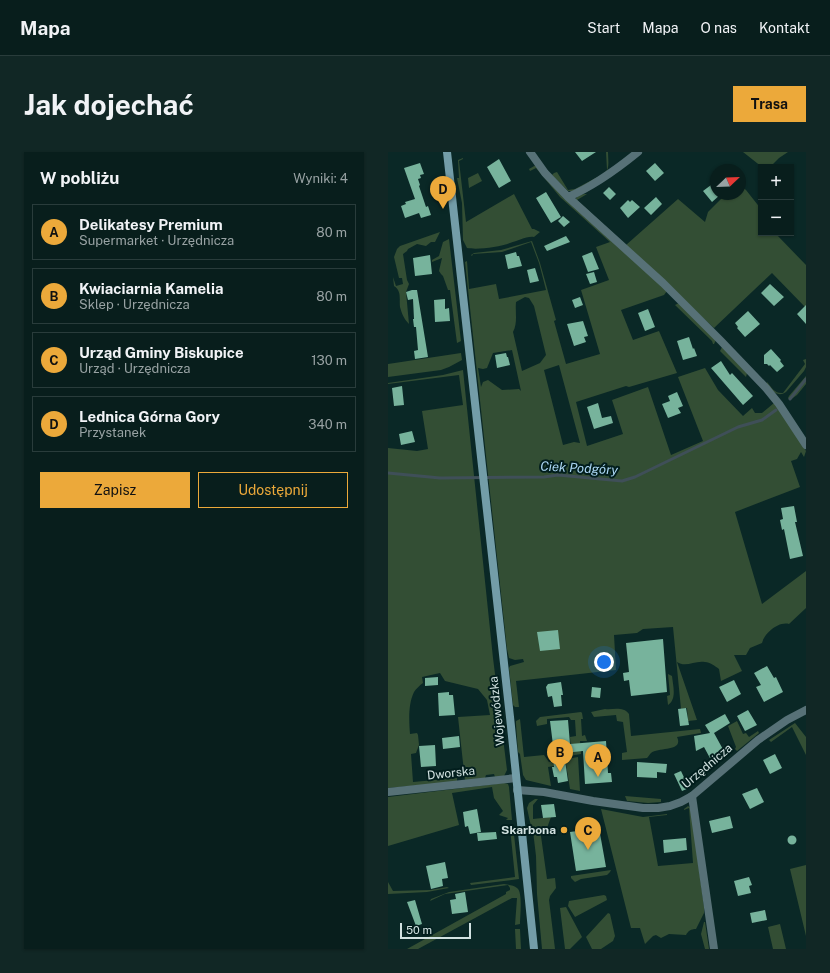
<!DOCTYPE html>
<html lang="pl">
<head>
<meta charset="utf-8">
<style>
  :root { --surface:#081e1c; --page:#112725; --text:#f1f3f6; --muted:#98a2a3; --line:#293c3b; --accent:#eca93a }
  body { margin:0; font-family:"Public Sans",sans-serif; background:var(--page); color:var(--text) }
  .controls { position:absolute; right:12px; top:12px; display:grid; overflow:hidden; border-radius:0px; box-shadow:0 1px 3px #0004 }
  .controls button { width:36px; height:36px; display:grid; place-items:center; padding:0; border:0; border-bottom:1px solid var(--line); background:var(--surface); color:var(--text); font:20px sans-serif }
  .compass { position:absolute; left:322px; top:12px; width:36px; height:36px; border-radius:50%; background:var(--surface); box-shadow:0 1px 3px #0004; rotate:67deg }
  .scale { position:absolute; left:12px; bottom:10px; width:71px; box-sizing:border-box; padding-left:4px; border:2px solid #d2e2e1; border-top:0; font-size:11px; line-height:14px; white-space:nowrap; color:#d2e2e1; -webkit-text-stroke:3px #021e1d; paint-order:stroke }
  .you { position:absolute; left:216px; top:510px; width:14px; height:14px; margin:-10px; border:3px solid #fff; border-radius:50%; background:#1a73e8; box-shadow:0 0 0 6px #1a73e833 }
  .badge { display:grid; place-items:center; width:26px; height:26px; border-radius:50%; background:var(--accent); color:#111; font-size:13px; font-weight:700 }
  .pin { position:absolute; translate:-50% -33px; filter:drop-shadow(0 1px 2px #0008) }
  .pin::after { content:''; position:absolute; top:21px; width:14px; height:12px; background:inherit; clip-path:polygon(0 0,100% 0,50% 100%) }
  .list { margin:0; padding:0; list-style:none }
  h2 { display:flex; justify-content:space-between; align-items:center; height:52px; margin:0; padding:0 16px; font-size:17px }
  h2 small { font-size:13px; font-weight:400; color:var(--muted) }
  .list li { display:grid; grid-template-columns:26px 1fr auto; gap:12px; align-items:center; box-sizing:border-box; height:56px; margin:0 8px 8px; padding:0 8px; border:1px solid var(--line); border-radius:0px }
  .list b { display:block; font-size:15px; white-space:nowrap }
  .list p { margin:0; font-size:13px; white-space:nowrap; color:var(--muted) }
  .list em { font-size:13px; font-style:normal; color:var(--muted) }
  .actions { display:flex; gap:8px; padding:12px 16px }
  .actions a { flex:1; padding:9px 0; border:1px solid var(--accent); border-radius:0px; text-align:center; font-size:14px; color:var(--accent) }
  .actions .main { background:var(--accent); color:#111 }
  .map { position:relative; flex:none; width:418px; height:797px; overflow:hidden; border-radius:0px }
  header { display:flex; align-items:center; gap:24px; box-sizing:border-box; height:56px; padding:0 20px; background:var(--surface); border-bottom:1px solid var(--line) }
  header strong { font-size:19px }
  nav { display:flex; gap:22px; margin-inline-start:auto; font-size:14px }
  .intro { display:flex; align-items:center; justify-content:space-between; box-sizing:border-box; height:96px; padding:0 24px }
  h1 { margin:0; font-size:28px }
  .button { padding:10px 18px; border-radius:0px; background:var(--accent); color:#111; font-size:14px; font-weight:700 }
  main { display:flex; gap:24px; padding:0 24px }
  aside { flex:1; background:var(--surface); border-radius:0px; box-shadow:0 1px 3px #0004 }
  .map>svg:first-child { display:block }
</style>
</head>
<body>
<header>
<strong>Mapa</strong>
<nav><a>Start</a><a>Mapa</a><a>O nas</a><a>Kontakt</a></nav>
</header>
<div class="intro"><h1>Jak dojechać</h1><a class="button">Trasa</a></div>
<main>
<aside>
<h2>W pobliżu<small>Wyniki: 4</small></h2>
<ul class="list">
<li><span class="badge">A</span><div><b>Delikatesy Premium</b><p>Supermarket · Urzędnicza</p></div><em>80 m</em></li>
<li><span class="badge">B</span><div><b>Kwiaciarnia Kamelia</b><p>Sklep · Urzędnicza</p></div><em>80 m</em></li>
<li><span class="badge">C</span><div><b>Urząd Gminy Biskupice</b><p>Urząd · Urzędnicza</p></div><em>130 m</em></li>
<li><span class="badge">D</span><div><b>Lednica Górna Gory</b><p>Przystanek</p></div><em>340 m</em></li>
</ul>
<div class="actions"><a class="main">Zapisz</a><a>Udostępnij</a></div>
</aside>
<div class="map">
<svg width="418" height="797" viewBox="0 0 418 797">
  <rect width="100%" height="100%" fill="#0a2826"/>
  <path fill="#334e34" fill-rule="evenodd" d="M218,0H220C220,8 222,16 217,22L185,39H180L164,23L166,21L169,20L180,38L187,37L215,22L219,18Z
    M355,0H400L391,6L382,15H374Z
    M75,6V7L71,9L78,70L126,42L144,77H146L152,80L146,85C138,84 130,89 122,91C111,95 90,98 79,96L75,88L74,51L69,26H71L70,8Z
    M148,13L279,139L276,143L233,158L245,188L271,179L289,221L241,235L238,234L188,250L199,294L235,282L224,248L260,235L283,303L315,289L290,225L317,216L330,238L355,264L364,256L367,261H374L386,251L397,264L418,299L416,305L413,300L409,307L403,309L412,335L347,360L374,452L418,419V456L401,472C390,469 376,482 374,491L362,496L358,503H346L354,519L333,529L331,517C327,514 322,510 317,510C307,508 298,516 289,510L309,568L300,569L299,556L293,557L285,475L255,477L249,481L226,483L228,518L128,529L131,555H127L125,553L121,516L122,514L136,510L135,507L127,508L121,506L119,497L77,110L79,109L81,137L108,132L111,147L158,138L151,111L143,90L114,100L85,102L84,104L83,103L86,101L113,98L144,89L152,111L168,168L166,169L178,212L212,202L193,138L221,128L208,95L222,90L172,45L148,16L142,19L141,17ZM137,145L141,146L146,154L158,203L152,211L134,219L125,180C130,170 127,161 128,150ZM124,198L133,239L131,237L114,238L100,228L95,230L93,235L90,216L95,217L99,216L105,201ZM171,213L192,291L186,290L175,293L156,218Z
    M90,21L94,29L81,36L80,26Z
    M352,33L358,38L373,57V81H387L418,113V156L384,121L326,176L187,48C189,43 194,42 199,42L189,48L238,93L290,47L317,70L320,60L338,42H342L345,44L352,42Z
    M52,80L47,90H43L38,94L29,92L20,97L19,99L15,102L19,128L21,132L18,140L21,172C16,167 14,162 12,155C11,147 14,139 6,134L5,125L8,134L15,132L14,126H11L6,105L9,97L12,94Z
    M61,87L73,189L69,191L62,138H60L55,124L53,122L51,119L54,106L44,110V108L51,104L55,90Z
    M291,151L328,188L326,192H325L324,189L287,153Z
    M334,195L359,221L358,225L332,199Z
    M73,201L74,208L61,215L53,218L0,225V212Z
    M418,207V215L416,219L398,240C389,246 384,238 378,232L379,230C384,236 387,242 395,241L417,212L415,208Z
    M75,218L105,506L119,618L116,624L107,625L106,622L98,623L97,626L77,629L70,565L102,563L99,548L90,537L57,529L52,521L34,525L35,531C32,533 28,537 26,540C20,552 21,569 22,582L29,581L30,583L31,593L28,601L23,602L25,630L69,626V630L0,636V296L29,299L40,297L34,259L75,253L71,223L0,232V231L55,223Z
    M418,224V232L409,243L402,248L400,246L401,244Z
    M280,522L284,524C285,534 289,547 280,553L279,544L282,543Z
    M217,557C225,558 235,554 241,562L243,584L312,577L313,581L289,585C296,600 271,595 263,601C262,602 260,605 259,606L234,608V601L239,600L235,570L229,569L228,563L206,565L203,560Z
    M193,560L194,561L195,567H193L194,584L197,583L199,589H192L193,602L163,607L159,602L183,600L182,585L188,584L187,568H183L181,565L159,567V572L149,574L148,569L152,565Z
    M132,567L136,605L156,603L161,610L190,605L192,639L182,637L178,612L160,615L163,634L138,628L135,623L132,602L130,600L128,572V569Z
    M349,569L355,582L358,581L361,585L370,579L371,581L349,599L347,597L348,595L340,574Z
    M407,571L418,585V603L404,575L383,590L381,588Z
    M116,631L120,632L121,635L124,668H118L120,666L111,663L115,659L106,646L104,635L64,641L71,673L0,694V645Z
    M237,644L273,647V650L260,651L239,649Z
    M147,647H150L145,653V667L163,665L159,676L152,677L159,727L167,726L168,736L162,744L161,748L167,797H154L149,742L148,704L145,679L142,670L139,656L141,651Z
    M300,654L303,656L316,755V761L308,777C303,777 300,779 298,783L281,782L273,786L268,783L265,784L257,792L252,776H243L213,657L255,665L279,662V663L261,665L270,714L305,711L301,656L296,658V657Z
    M117,673L125,674L131,727L83,733L82,731L127,725L122,676L117,674Z
    M418,713V784L402,717Z
    M223,718L222,720L219,723L193,727L187,730L183,726V724Z
    M0,730L5,739L42,738L59,735L61,736L39,740L0,742Z
    M116,732C120,733 126,733 129,736C135,740 132,764 132,772L127,773L129,746H124L30,797H19L118,742V740L122,738V736L120,733L57,742L42,749L43,747L61,740Z
    M216,743L218,744L219,748L187,765L180,754L181,749Z
    M178,755L194,785L182,797H177L172,756Z
    M220,761L222,762L227,784L225,789L213,797H204L198,785Z
    M316,770H317L321,797H317L313,782Z
    M392,772L398,797H385L380,775Z
    M127,777H132L133,797H128Z"/>
  <g fill="none" stroke-linecap="round" stroke-linejoin="round">
    <path stroke="#3f4f58" stroke-width="3" d="M402,247L418,227
      M0,321L52,326L156,325L170,323L234,329L247,325L350,275L374,268L388,258"/>
  </g>
  <path fill="#77b39c" d="M187,0H208L194,9Z
    M111,7L123,29L111,36L99,15Z
    M32,11L36,22L32,23L33,26L30,27L32,33L31,34L38,55L40,54L43,63L33,66L31,61L17,66L13,54L18,52L17,50L27,47L16,16Z
    M267,11L276,21L267,29L258,19Z
    M328,31V42L332,43L324,50L315,39L323,33L324,34Z
    M221,35L228,42L222,48L215,41Z
    M158,40L173,65L163,71L148,46Z
    M268,45L274,52L263,63L256,56Z
    M240,48L242,50L244,48L252,55L240,66L232,56Z
    M175,64L182,70L176,75L170,69Z
    M178,84L182,90L159,99L156,94Z
    M128,100L129,104H131L134,114L120,117L117,103Z
    M204,100L211,117L200,120L194,104Z
    M42,103L44,122L27,124L25,106Z
    M147,116L151,129L142,131L139,118Z
    M206,120L209,130L202,132L198,122Z
    M382,132L396,145L386,154L373,141Z
    M24,138H29L40,205L27,207L26,199L30,198L28,175H26L25,167H26L25,147L20,148L18,140Z
    M192,145L195,153L187,156L184,148Z
    M57,147V157L61,156L62,169L47,170L46,148Z
    M418,153V172L409,162Z
    M260,157L267,175L257,179L250,161Z
    M360,159L372,172L357,185L349,176L350,175L347,171Z
    M195,169L200,184L196,185L198,190L186,194L179,172Z
    M301,185L305,197L306,196L309,204L295,208L289,189Z
    M383,197L393,208L392,209L396,214L389,220L382,213L381,214L379,212H376V203Z
    M118,201L119,205H120L122,213L109,216L107,203Z
    M333,209L342,223L344,221L365,244L355,253L323,216Z
    M14,234L16,253L6,254L4,236Z
    M289,240L295,254L290,256L293,261L280,266L274,252L282,249L280,244Z
    M210,251L214,266L223,264L225,271L206,277L199,255Z
    M24,279L27,290L13,293L11,282Z
    M406,354L409,370H407L415,404L402,407L396,377L394,378L392,368L395,367L393,356Z
    M170,478L172,497L152,499L149,480Z
    M275,487L279,540L243,544L241,528L236,529L235,521L241,520L238,491Z
    M379,514L386,526L388,525L395,540L376,550L368,535L373,533L366,521Z
    M50,525V533L37,534V526Z
    M346,528L353,542L339,550L331,535Z
    M173,530L175,543H173L174,554L166,555L164,544L160,545L158,535L160,532Z
    M204,535L213,536L212,546L203,545Z
    M61,540V543H65L67,563L51,564L50,541Z
    M298,556L301,573L292,574L290,557Z
    M360,558L369,573L357,579L349,564Z
    M337,562L342,571L326,581L337,601L323,608L316,595L308,599L306,584L322,581L317,573Z
    M180,568L182,592L218,589L220,621H223L224,630L197,632L195,599L176,601L180,629L170,631L169,625H166L164,615H166L164,593H165L162,569Z
    M71,584L72,595L55,597L54,586Z
    M47,593L48,614L33,615L31,594Z
    M387,602L394,616L382,622L375,608Z
    M249,610L279,612L278,621L269,620V626L249,625Z
    M293,619L301,636L294,639L286,622Z
    M369,636L376,650L362,657L354,642Z
    M166,652L168,665L155,666L153,653Z
    M89,657L93,680L82,682L80,674L77,675L75,660Z
    M342,664L345,676L324,681L321,669Z
    M211,676L218,715L188,719L182,680Z
    M108,680L109,687L90,689L89,681Z
    M399.5 688a4.5 4.5 0 1 1 9 0a4.5 4.5 0 1 1-9 0Z
    M298,686L299,698L276,701L275,688Z
    M57,710L60,726L54,727L55,734L43,737L38,714Z
    M361,725L364,733L361,734L363,741L350,744L346,729Z
    M77,740L80,760L64,762L62,748L68,747L67,742Z
    M27,748L34,772L28,774L19,750Z
    M377,758L379,768L364,771L362,761Z"/>
  <g fill="none" stroke-linecap="round" stroke-linejoin="round">
    <path stroke="#577177" stroke-width="8" d="M142,0L157,21L180,45L275,131L333,189L378,236L391,252L418,293
      M180,45C206,34 228,18 250,0
      M0,640L128,626
      M304,644L326,797"/>
    <path stroke="#577177" stroke-width="8" d="M129,638L156,640L205,649L255,656H270L282,654L293,650L304,644L370,588L399,568L418,558"/>
    <path stroke="#739da8" stroke-width="8" d="M59,0L122,565L146,797"/>
  </g>
  <circle fill="#eca93a" stroke="#021e1d" stroke-width="1.5" cx="176" cy="678" r="4"/>
  <g text-anchor="middle" dominant-baseline="central" stroke-width="4" stroke-linejoin="round" paint-order="stroke">
    <g font-size="12" fill="#d2e2e1" stroke="#021e1d">
      <text transform="translate(109 559) rotate(-96)">Wojewódzka</text>
      <text transform="translate(319 614) rotate(-40)">Urzędnicza</text>
      <text transform="translate(63 621) rotate(-6)">Dworska</text>
    </g>
    <g font-size="12" font-weight="bold" fill="#d2e2e1" stroke="#021e1d" text-anchor="end">
      <text x="168" y="678">Skarbona</text>
    </g>
    <g font-size="13" font-style="italic" fill="#add8f5" stroke="#021e1d">
      <text transform="translate(191 316) rotate(3)">Ciek Podgóry</text>
    </g>
  </g>
</svg>
<div class="controls">
<button>+</button>
<button>−</button>
</div>
<svg class="compass" viewBox="-18 -18 36 36"><path d="M0-13l5 13h-10z" fill="#e53935"/><path d="M0 13l5-13h-10z" fill="#98a2a3"/></svg>
<div class="scale">50 m</div>
<div class="you"></div>
<div class="pin badge" style="left:210px;top:625px">A</div>
<div class="pin badge" style="left:172px;top:620px">B</div>
<div class="pin badge" style="left:200px;top:698px">C</div>
<div class="pin badge" style="left:55px;top:57px">D</div>
</div>
</main>
</body>
</html>
